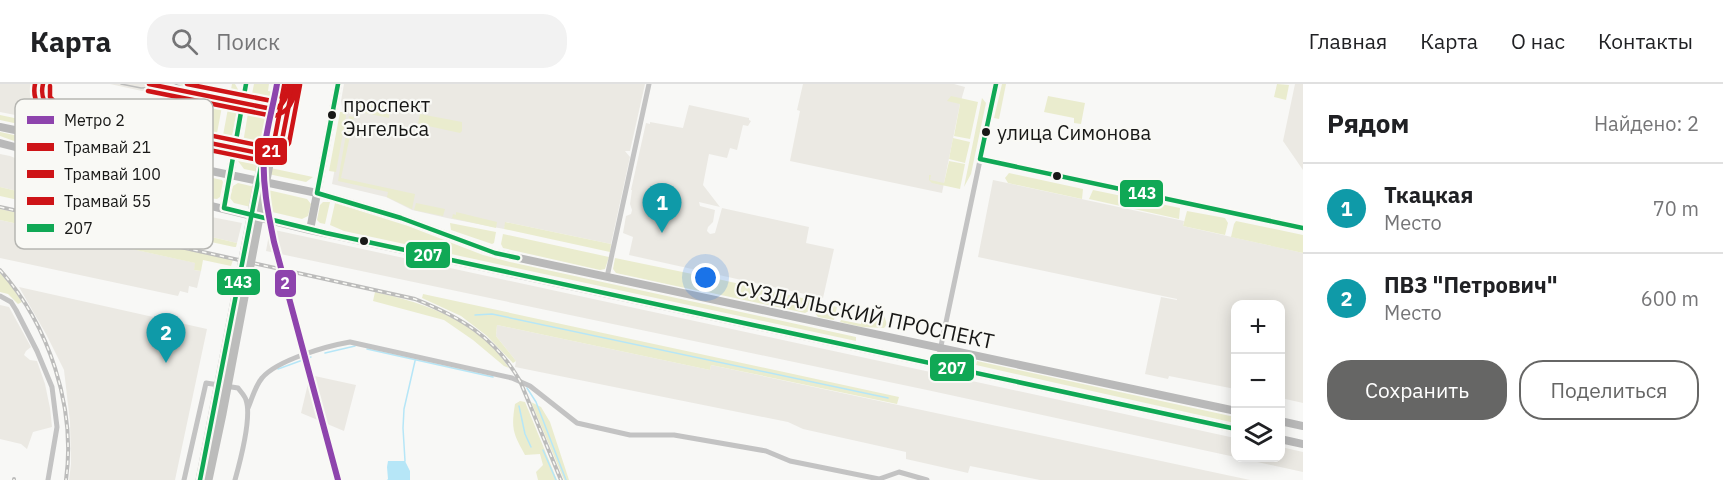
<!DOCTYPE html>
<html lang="ru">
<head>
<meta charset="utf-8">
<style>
  :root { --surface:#fff; --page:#f2f2f2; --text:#202124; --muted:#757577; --line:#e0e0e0; --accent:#666665 }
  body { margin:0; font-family:"IBM Plex Sans",sans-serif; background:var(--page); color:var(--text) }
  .controls { position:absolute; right:18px; bottom:18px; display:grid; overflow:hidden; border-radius:12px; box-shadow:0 3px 15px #0003 }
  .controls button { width:54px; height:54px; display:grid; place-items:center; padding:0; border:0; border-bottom:2px solid var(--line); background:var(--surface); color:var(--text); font:30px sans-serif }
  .you { position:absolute; left:706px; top:194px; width:21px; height:21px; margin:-15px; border:4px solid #fff; border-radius:50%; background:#1a73e8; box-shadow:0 0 0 9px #1a73e833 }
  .badge { display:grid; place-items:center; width:39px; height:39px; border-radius:50%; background:var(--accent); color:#fff; font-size:20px; font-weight:700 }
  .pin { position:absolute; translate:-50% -50px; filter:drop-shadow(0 2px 3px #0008) }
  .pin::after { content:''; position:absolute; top:32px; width:21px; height:18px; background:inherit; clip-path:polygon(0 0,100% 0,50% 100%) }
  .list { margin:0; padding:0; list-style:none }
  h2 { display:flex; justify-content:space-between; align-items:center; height:78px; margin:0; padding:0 24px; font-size:26px }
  h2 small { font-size:20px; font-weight:400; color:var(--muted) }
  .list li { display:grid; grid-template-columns:39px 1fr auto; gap:18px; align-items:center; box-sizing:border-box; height:90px; padding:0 24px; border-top:2px solid var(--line) }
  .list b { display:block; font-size:22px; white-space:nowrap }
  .list p { margin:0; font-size:20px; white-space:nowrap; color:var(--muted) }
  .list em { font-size:20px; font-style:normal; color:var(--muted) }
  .actions { display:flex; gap:12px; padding:18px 24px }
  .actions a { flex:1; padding:14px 0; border:2px solid var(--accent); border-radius:24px; text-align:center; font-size:21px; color:var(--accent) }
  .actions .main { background:var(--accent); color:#fff }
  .icon { flex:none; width:33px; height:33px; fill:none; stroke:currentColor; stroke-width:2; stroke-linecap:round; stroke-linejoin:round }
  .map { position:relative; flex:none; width:1303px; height:396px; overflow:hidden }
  header { display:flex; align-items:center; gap:36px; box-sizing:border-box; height:84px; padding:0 30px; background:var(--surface); border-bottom:2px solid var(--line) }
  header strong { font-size:28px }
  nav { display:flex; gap:33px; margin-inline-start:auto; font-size:21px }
  .search { width:420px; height:54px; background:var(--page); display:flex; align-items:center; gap:15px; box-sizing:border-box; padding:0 21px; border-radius:24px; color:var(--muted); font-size:22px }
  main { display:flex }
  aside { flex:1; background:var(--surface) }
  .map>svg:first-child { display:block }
</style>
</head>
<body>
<header>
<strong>Карта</strong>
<div class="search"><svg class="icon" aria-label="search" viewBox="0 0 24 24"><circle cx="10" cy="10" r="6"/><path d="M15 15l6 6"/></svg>Поиск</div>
<nav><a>Главная</a><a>Карта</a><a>О нас</a><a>Контакты</a></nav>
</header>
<main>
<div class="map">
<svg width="1303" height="396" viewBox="0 0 1303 396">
  <rect width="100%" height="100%" fill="#f8f8f6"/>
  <path fill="#ebe9e3" d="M0,0H41L38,11L40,20L51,30L62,32L61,40L0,28Z
    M110,0H180L198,9L197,12L161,5L142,7Z
    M344,0H645L630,67H625L630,73L611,160L506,138L504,145L447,134L412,126L386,113L332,100L344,34L341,17Z
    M803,0H954L965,3L960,20L942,109L790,77L800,27L797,26Z
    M1295,0H1303V86L1283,57Z
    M689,21L749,34V36L751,37L748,42L743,41L737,66L730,64L727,74L709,70L703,101L720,123L699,118L700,122L715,126L713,138L708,143L707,147L710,150L715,149L722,124L809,143L806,159L834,165L823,214L629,171L633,153L623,149L626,132L631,130L632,126L630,120L632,106H631L646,39L650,40V38L683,44Z
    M0,70L10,72L100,107L140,119L242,139L237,159L0,103Z
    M993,96L1184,137L1183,142L1303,169V319L1281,314L1280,220H1236L1235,305L1169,292L1168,295L1145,290L1161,213L1177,216V215L978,173Z
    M0,136L196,179L194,186L201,187L197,204L189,202L188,209L180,207L178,212L0,174Z
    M270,145L1235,354V373L927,306L266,167Z
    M19,203L207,245L175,396H69L71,380L70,338L64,286L46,250Z
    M0,221L9,223L31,263L26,267L24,271L30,276L37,277L45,300L50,324L52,343L33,348L27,365L21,360L0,355Z
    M497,241L710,286L711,281L1250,396H1040L970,382L968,389L906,375V368L803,345L788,338L515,283L516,277L496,252Z
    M310,291L356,301L344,347L301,329Z
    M1281,363L1303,368V388L1239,374H1280Z"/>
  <path fill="#eaecce" d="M180,0H204L225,5L223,15L198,9Z
    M232,0H235L240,9L239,18L229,16Z
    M254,0H269L268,7L286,10L271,24L250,20Z
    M1002,0H1006L999,35L994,34Z
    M1277,0L1289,1L1286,16L1274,13Z
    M178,8L223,17L215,60L170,51C189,42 192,23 178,8Z
    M951,12L978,18L970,55L954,52L960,20L947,17Z
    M1048,12L1085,19L1081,40L1074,39V34L1044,28Z
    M982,14L986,19L971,90L964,103Z
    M289,17C285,35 286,67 261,69C255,69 248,66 242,65L249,23C267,27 274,29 289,17Z
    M352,17L390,24L389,34L350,26Z
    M229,19L238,21L230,64L221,62Z
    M340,28H345L346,32L336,88L329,87Z
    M420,30L462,38V47L460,49L419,40L418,39Z
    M0,31L137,60V63L134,65L0,36Z
    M349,32L354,33L341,94L415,110L412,125L387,113L388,108L338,97Z
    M0,48L207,93L203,112L107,90L0,52Z
    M146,48L214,62L212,73L144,58Z
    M286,51L280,81L240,73L241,68C262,72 276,74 286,51Z
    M953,54L970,58L965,79L949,75Z
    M238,77L313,93L306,98L244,85Z
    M949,77L965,80L960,105L932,99L929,96V91H931L930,96L944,99Z
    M1009,89L1083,105L1082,115L1008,99L1005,94Z
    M213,94L222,96L223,98L220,113L217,115L208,114Z
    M238,99L307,115L311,120L308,132L302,135L234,119L230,114L233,102Z
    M0,103L237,159L236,163H234L0,112Z
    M1093,106L1180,124L1179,135L1089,115Z
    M323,118H330L325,140L320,139L317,136L320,121Z
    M335,119L408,142L483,171L510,178L856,253V257L344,147L330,141Z
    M416,119L445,125L443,132L414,126Z
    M0,125L233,176L231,182L203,176L201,187L194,186L195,179L0,136Z
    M1187,127L1225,134L1228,139L1225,151L1183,142Z
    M456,128L497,138L496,144L452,134L453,130L456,131Z
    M1236,137L1303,151V169L1231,153L1234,140Z
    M505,138L611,160L610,168L504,145Z
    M450,139L496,148L494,159L492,160L451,146Z
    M503,150L609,173L605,185L600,186L503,164L501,160Z
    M615,174L702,192L699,207L616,189L613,185Z
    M0,189L11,201L22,218L18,220L8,210L0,208Z
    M709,193L811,216L809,227L805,229L707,208Z
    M375,208C426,219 480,238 509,284L504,282L473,256L444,236L373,217Z
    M423,210L899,313L897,320L711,281L710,286L497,241L496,252L516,277L513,279L487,252L461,232L422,214Z
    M818,218L837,223L834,236L818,233L815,229Z
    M864,228L884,232C886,237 888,240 884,244L862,243L840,238L841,236L861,240Z
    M977,277L1235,333V339L976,281Z
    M520,317L525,318L557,396H538L536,388L543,381L540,370L525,371C513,349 511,345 515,320Z
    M531,318L541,323L550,338L569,396H564Z"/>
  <path fill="#b6e6f7" d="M388,377H405L410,387V396H387L388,395L387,383Z"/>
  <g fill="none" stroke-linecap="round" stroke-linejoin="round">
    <path stroke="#b6e6f7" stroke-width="1.5" d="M475,231L492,230L888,314
      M367,265L493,293
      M325,269L355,262
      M278,285L311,273
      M527,304L536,318L566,396
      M519,322L525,350L531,363
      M543,366L556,396
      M405,377L403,344L404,325L415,277"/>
    <path stroke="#c3c3c3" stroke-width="5" d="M980,75L1303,144
      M607,193L649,0
      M0,212L11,218L16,226L37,267L52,303L57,343L48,396
      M937,281L996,0
      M248,324C252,315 255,302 262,294C277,276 327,262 350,258L512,294L530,302L577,339L630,351H674L766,367L790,377L879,395L899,388L927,396
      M184,396L206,299L238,304C241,308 245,312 246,316C252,333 240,378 235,396"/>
    <path stroke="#b9b9b9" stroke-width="8" d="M0,43L317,109L401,134L495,169L1236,327
      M0,59L15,63L38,74L104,96L310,146L1236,345
      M224,124L246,0
      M310,146L338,0
      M1280,337L1303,342
      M1280,355L1303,360"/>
    <path stroke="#bcbcbb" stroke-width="1.5" d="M121,0L141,4L162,3
      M175,0L198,11
      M163,50C192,48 194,16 169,5"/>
    <g stroke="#bcbcbb" stroke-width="4">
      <path id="rail" d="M0,123L415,215C460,233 495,253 520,297L561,396
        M0,186C49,241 76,323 66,396
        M14,396V395"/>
    </g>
    <use href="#rail" stroke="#f9f9f5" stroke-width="1.5" stroke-dasharray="4.5" stroke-linecap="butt"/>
    <path stroke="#bcbcbb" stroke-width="9" d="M200,396L276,5
      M208,396L222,330L283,6"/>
    <g stroke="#f9f9f5" stroke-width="9">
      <path id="bus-1" d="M246,0L224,124L326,149L1236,345
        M338,0L317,109L401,134L495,169L518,174"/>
    </g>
    <g stroke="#f9f9f5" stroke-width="9">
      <path id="bus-2" d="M980,75L1303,144
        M980,75L996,0
        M200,396L277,0"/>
    </g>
    <use href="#bus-1" stroke="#10a855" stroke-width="4.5"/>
    <use href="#bus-2" stroke="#10a855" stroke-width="4.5"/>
    <g stroke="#f9f9f5" stroke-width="9">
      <path id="tram-1" d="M43,0C40,12 44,20 54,27L263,70L274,66L282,56L293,0
        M149,0L272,25C285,22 287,12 289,0"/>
    </g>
    <g stroke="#f9f9f5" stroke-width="9">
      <path id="tram-2" d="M35,0C32,15 39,26 52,34L263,77L278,72L289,59L300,1
        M148,7L273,32C289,29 294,17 296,1"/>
    </g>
    <g stroke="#f9f9f5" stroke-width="9">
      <path id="tram-3" d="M187,0L272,17L278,13L281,0
        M50,2V13L57,20L262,62L269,60L275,53L285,0"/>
    </g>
    <use href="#tram-1" stroke="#ce1417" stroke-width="4.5"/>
    <use href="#tram-2" stroke="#ce1417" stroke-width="4.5"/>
    <use href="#tram-3" stroke="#ce1417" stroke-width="4.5"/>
    <g stroke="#f9f9f5" stroke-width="10">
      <path id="metro-1" d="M277,0C273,23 266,46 264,69C262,99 268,129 274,158L338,396"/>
    </g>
    <use href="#metro-1" stroke="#8e44ad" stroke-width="6"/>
  </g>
  <g fill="#181817" stroke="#f9f9f5" stroke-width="2">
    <circle cx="332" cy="31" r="5"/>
    <circle cx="986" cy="48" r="5"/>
    <circle cx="1057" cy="92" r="5"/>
    <circle cx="364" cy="157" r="5"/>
  </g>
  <g text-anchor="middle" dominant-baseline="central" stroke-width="4.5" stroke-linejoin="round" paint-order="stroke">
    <g font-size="20" fill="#181817" stroke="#f9f9f5" text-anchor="start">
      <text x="343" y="20">проспект<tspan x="343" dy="24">Энгельса</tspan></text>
      <text x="997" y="48">улица Симонова</text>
    </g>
    <g font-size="21" fill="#181817" stroke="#f9f9f5">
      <text transform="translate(865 230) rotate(12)">СУЗДАЛЬСКИЙ ПРОСПЕКТ</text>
    </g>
  </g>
  <rect x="15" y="15" width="198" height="150" rx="9" fill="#f9f9f5" stroke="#b6b6b2" stroke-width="1.5"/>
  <rect x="27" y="32" width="27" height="8" fill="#8e44ad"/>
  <rect x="27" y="59" width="27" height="8" fill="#ce1417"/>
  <rect x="27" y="86" width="27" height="8" fill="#ce1417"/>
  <rect x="27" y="113" width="27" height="8" fill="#ce1417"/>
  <rect x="27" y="140" width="27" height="8" fill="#10a855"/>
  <g font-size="16" fill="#181817">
    <text x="64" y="42">Метро 2</text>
    <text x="64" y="69">Трамвай 21</text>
    <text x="64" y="96">Трамвай 100</text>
    <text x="64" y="123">Трамвай 55</text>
    <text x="64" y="150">207</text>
  </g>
  <g stroke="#f9f9f5" stroke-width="2">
    <rect x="254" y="53" width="34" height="29" rx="6" fill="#ce1417"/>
    <rect x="1119" y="95" width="45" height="29" rx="6" fill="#10a855"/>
    <rect x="405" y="157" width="46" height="28" rx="6" fill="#10a855"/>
    <rect x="216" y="184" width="45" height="28" rx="6" fill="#10a855"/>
    <rect x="274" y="185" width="23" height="29" rx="6" fill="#8e44ad"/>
    <rect x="929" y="269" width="46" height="29" rx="6" fill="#10a855"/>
  </g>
  <g font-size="16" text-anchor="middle" font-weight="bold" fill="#fff">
    <text x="271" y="73">21</text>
    <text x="1142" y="115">143</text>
    <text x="428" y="177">207</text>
    <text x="238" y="204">143</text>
    <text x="285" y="205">2</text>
    <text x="952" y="290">207</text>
  </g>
</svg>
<div class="controls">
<button>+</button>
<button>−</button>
<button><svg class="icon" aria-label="layers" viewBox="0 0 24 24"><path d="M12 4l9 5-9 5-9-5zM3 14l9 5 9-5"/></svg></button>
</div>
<div class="you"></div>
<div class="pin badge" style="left:662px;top:149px;background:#0f9aa8">1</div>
<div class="pin badge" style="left:166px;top:279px;background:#0f9aa8">2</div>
</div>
<aside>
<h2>Рядом<small>Найдено: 2</small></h2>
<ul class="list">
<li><span class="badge" style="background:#0f9aa8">1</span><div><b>Ткацкая</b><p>Место</p></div><em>70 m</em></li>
<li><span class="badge" style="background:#0f9aa8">2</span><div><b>ПВЗ &quot;Петрович&quot;</b><p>Место</p></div><em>600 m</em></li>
</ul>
<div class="actions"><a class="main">Сохранить</a><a>Поделиться</a></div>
</aside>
</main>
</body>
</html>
